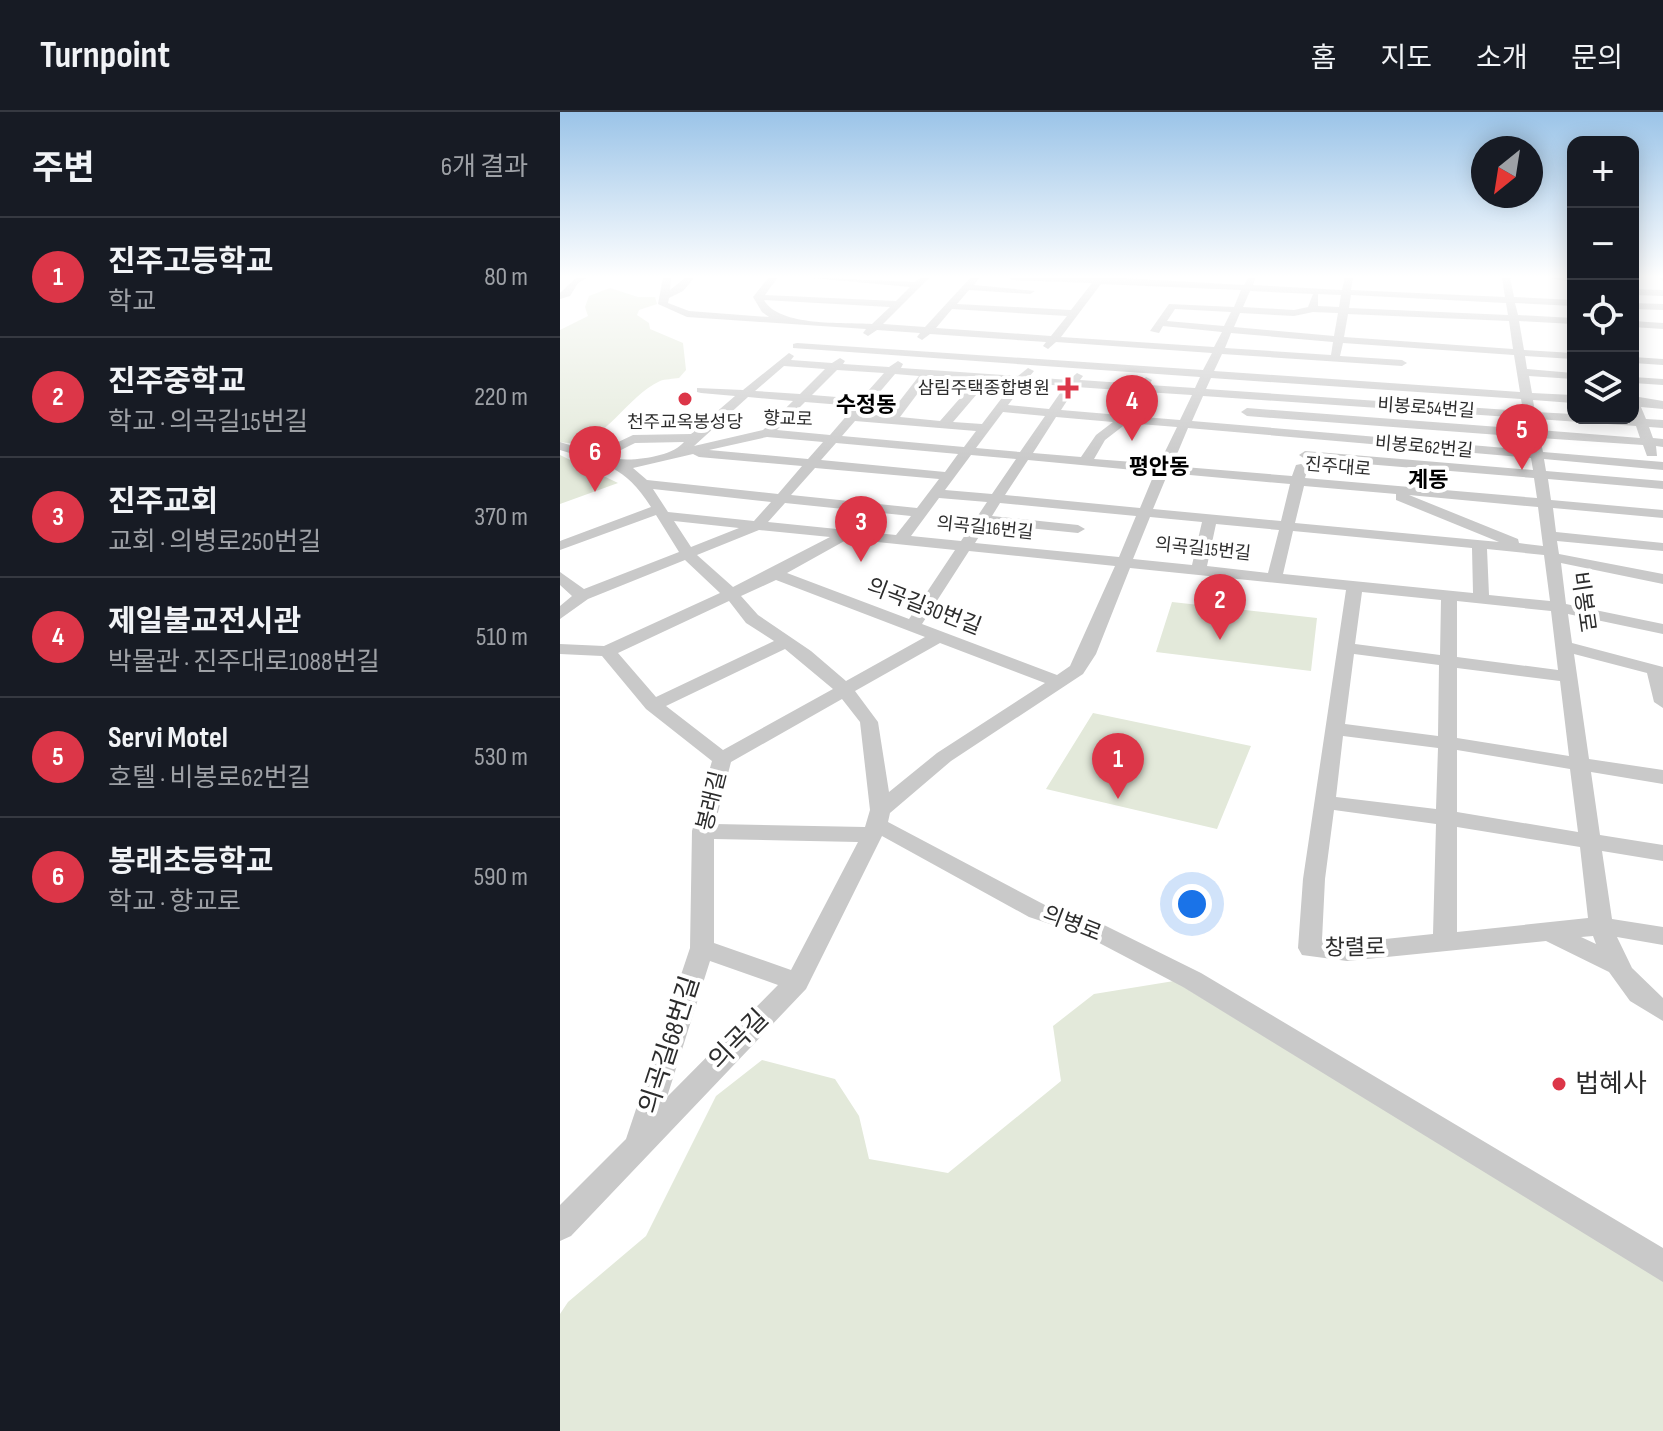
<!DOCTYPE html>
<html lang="ko">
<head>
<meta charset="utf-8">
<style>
  :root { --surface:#171b24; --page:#20242c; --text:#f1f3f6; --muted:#9ea1a6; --line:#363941; --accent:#dc3648 }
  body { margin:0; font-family:"Sofia Sans Condensed","Noto Sans KR",sans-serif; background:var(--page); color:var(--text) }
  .controls { position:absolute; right:24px; top:24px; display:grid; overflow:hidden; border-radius:16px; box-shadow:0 4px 20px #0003 }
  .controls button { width:72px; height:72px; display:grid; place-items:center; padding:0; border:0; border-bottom:2px solid var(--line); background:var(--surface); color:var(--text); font:40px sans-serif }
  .compass { position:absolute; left:911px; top:24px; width:72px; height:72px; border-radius:50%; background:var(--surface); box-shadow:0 4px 20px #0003; rotate:210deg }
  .you { position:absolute; left:632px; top:792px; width:28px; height:28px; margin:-20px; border:6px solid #fff; border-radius:50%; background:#1a73e8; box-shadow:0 0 0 12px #1a73e833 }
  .badge { display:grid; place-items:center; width:52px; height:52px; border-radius:50%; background:var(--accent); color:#fff; font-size:26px; font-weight:700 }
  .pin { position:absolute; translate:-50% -66px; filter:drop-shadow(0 2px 4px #0008) }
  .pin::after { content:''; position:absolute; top:42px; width:28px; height:24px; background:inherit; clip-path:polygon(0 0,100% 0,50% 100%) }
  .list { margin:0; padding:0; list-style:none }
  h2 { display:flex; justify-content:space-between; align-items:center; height:104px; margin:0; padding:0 32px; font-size:34px }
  h2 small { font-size:26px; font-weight:400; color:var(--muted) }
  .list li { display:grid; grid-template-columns:52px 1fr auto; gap:24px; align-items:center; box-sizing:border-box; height:120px; padding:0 32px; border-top:2px solid var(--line) }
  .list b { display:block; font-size:30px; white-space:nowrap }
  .list p { margin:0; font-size:26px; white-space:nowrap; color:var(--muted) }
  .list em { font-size:26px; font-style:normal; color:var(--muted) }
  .icon { flex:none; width:44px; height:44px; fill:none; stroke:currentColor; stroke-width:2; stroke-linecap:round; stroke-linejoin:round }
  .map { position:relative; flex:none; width:1103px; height:1319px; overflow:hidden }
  header { display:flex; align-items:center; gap:48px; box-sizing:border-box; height:112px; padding:0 40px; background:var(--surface); border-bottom:2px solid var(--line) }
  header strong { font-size:38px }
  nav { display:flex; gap:44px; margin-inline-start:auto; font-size:28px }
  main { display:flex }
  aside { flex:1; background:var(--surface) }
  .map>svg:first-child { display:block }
</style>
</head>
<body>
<header>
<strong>Turnpoint</strong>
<nav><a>홈</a><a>지도</a><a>소개</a><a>문의</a></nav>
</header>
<main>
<aside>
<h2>주변<small>6개 결과</small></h2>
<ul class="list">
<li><span class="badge">1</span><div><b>진주고등학교</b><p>학교</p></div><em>80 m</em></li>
<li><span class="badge">2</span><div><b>진주중학교</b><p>학교 · 의곡길15번길</p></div><em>220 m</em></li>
<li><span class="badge">3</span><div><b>진주교회</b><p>교회 · 의병로250번길</p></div><em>370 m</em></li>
<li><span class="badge">4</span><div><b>제일불교전시관</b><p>박물관 · 진주대로1088번길</p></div><em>510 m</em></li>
<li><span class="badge">5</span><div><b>Servi Motel</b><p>호텔 · 비봉로62번길</p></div><em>530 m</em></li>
<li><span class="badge">6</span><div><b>봉래초등학교</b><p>학교 · 향교로</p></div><em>590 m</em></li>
</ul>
</aside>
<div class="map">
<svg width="1103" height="1319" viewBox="0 0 1103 1319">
  <rect width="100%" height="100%" fill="#fff"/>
  <path fill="#e3e9da" d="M50,176L78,185H95L97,192L79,198L77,203L89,211L90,217L123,231L126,258L119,266C113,267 105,267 100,269C64,285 43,339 0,330V218L28,204L25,195L29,184Z
    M0,343L58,371L0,392Z
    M612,490L757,506L751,559L596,540Z
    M533,601L691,634L657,717L486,677Z
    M614,869L1103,1168V1319H0V1202L8,1190L86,1124L156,984L202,948L275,967L299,1004L309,1047L388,1061L501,969L493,914L534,882Z"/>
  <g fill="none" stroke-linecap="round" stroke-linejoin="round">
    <path fill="#c9c9c9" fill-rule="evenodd" d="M17,165H29L18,171L10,184L0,187V181Z
      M103,165H111L110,178L126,165H135L123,179L109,186L108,191L129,199L209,205L202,200L193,185L209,165H218L205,183L336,189L350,175L242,165L355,170L361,165H370L323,212L365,215L411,165H420L414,173L475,179L470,182L409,178L397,192L511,198L532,171L452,168L448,165H546L684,173L688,165H696L693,173L782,178L785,165H793L791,178L945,185L942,165H950L954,185L1013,188V194L955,191L958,203L1013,206V212L959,209L964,238L1013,241V247L965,244L967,257L1013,261V267L969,264L972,281L1013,283V291L973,288L975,300L1013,302V306H1074L1073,284L1103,289V297L1081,295L1086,307L1103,308V316L1089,315L1093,326L1103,327V335L1096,334L1097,344H1087L1083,333L980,326L983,340L1103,350V358L984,347L986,359L1103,369V377L988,367L991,388L1103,398V406L993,396L996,420L1103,431V439L997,429L999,442L1103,462V472L1001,451L1006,492L1103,512V522L1008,502L1012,531L1103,555V596L1094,590L1087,561L1014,542L1029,647L1103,658V672L1031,660L1040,723L1103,733V749L1042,739L1052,807L1103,815V833L1057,825L1072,856L1103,886V909L1070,889L1049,860L986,829L787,849L742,843L738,836L743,767L786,478L570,456L536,542L523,562L391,649L330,701L328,710L485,793L542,812L641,861L1103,1136V1170L623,875L526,824L469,805L322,724L246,877L11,1124L0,1129V1093L66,1027L130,836L132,719L152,649L86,597L42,544L0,542V532L44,534L160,481L125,448L28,487L0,507V494L12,484L0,473V460L24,477L119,440L96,403L0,438V429L91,395C64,353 45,352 0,338V330L35,341L73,323L131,322L175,284L141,281L137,280V276L183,278L229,241L234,244L231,248L272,251L280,246L285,249L283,252L329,255L338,249L343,252L341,256L458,264L468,256L474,259L469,265L509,268L517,261L523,264L520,268L578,272L586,265L592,268L589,273L635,276L640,265L233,236V232L237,231L643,258L652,241L496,230L488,237L483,234L486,230L370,222L362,228L357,225L360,221L317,218L308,224L303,221L306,217L127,205L98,192ZM541,172L681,178L674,195L609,192L590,219L599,221L603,214L662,220L654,235L501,225ZM690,179L753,182L748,195L734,198L683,195ZM758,182L781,183L779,195L758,194ZM791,183L946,191L948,203L789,196ZM204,188L330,195L312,212C283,210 219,215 204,188ZM392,197L507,204L491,224L376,216ZM615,197L671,200L664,214L607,209ZM753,200L778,201L774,224L674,215L680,201L734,204ZM788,202L949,209L953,237L784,225ZM671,221L773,230L771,243L665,236ZM783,231L954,243L960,280L654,259L662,242L842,254L847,251L842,248L780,244ZM224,254L265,257L240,282L195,279ZM277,258L324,261L301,287L252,283ZM335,262L359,264L328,304L301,302ZM370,265L416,268L380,309L340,305ZM651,266L961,287L963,299L646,277ZM428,269L454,270L422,312L393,310ZM465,271L505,274L489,297L448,293ZM516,275L574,279L560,303L501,298ZM585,280L632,283L620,308L572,304ZM643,284L964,306L966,317L687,296L681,300L687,304L967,325L970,338L632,309ZM188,285L233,289L203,318L134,334ZM245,290L295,294L270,323L217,318ZM443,300L485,304L460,340L416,336ZM496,305L553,310L536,323L521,345L473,341ZM977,307L1076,314L1080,326L979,318ZM295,309L416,319L404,335L282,324ZM567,311L617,315L599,352L534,347L545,328ZM628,316L971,346L973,358L745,339L739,343L745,347L974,366L977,386L745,366L748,356L741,352L736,353L732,364L612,354ZM207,325L263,330L248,347L149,338ZM124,330C111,346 66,351 47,345L75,331ZM276,331L398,342L385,360L261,348ZM133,342L139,345L242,354L218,382L87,368L73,356ZM411,343L456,347L432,382L385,378ZM468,348L595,360L580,396L445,383ZM255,356L379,367L357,396L231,383ZM608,361L730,372L721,409L593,397ZM744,374L836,382V388L939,430L735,411ZM93,377L211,390L194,409L108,400ZM849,383L978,395L983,434L959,431L958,427ZM379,386L427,390L401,429L351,424ZM225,391L351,404L336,423L208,410ZM440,391L576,404L559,445L415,431L427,412L518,421L525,417L518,413L432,404ZM590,405L642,410L632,453L573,447ZM114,409L179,416L131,435ZM656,412L719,418L708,461L647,454ZM199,418L270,425L173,475L137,443ZM733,419L912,436L913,481L723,462ZM288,427L395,438L349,507L227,461ZM927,437L984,443L990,489L929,483ZM409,439L555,454L510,554L497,563L362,512ZM216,468L365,525L286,569L251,539L198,503L181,484ZM802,480L881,488L880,543L795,532ZM169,489L186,511L214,529L96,585L58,541ZM897,489L991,499L998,558L897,545ZM380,531L485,571L377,641L329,680L318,610L295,579ZM225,537L273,577L163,638L106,594ZM794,542L879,553L878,624L785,612ZM897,556L1000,569L1009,644L897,626ZM282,587L300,610L310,698L305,715L155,712L171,650ZM783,624L878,636L876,697L776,685ZM897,638L1010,657L1018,720L897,700ZM774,698L876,712L873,822L787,831L762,828L765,767ZM897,715L1020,735L1028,806L897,820ZM154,727L298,730L231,858L154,831ZM1033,824L1036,832L1021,825ZM150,849L218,873L107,985Z
      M983,165H1013V170Z
      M1098,165H1103V169Z
      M1073,177L1103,178V184L1073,183Z
      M1073,191L1103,192V198L1073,197Z
      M1073,209L1103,211V217L1073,215Z
      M1073,245L1103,247V253L1073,251Z
      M1073,265L1103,267V273L1073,271Z"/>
  </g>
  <linearGradient id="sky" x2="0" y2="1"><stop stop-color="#9bc4e8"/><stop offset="0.47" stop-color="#fff"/><stop offset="1" stop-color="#fff" stop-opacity="0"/></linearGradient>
  <rect width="1103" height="350" fill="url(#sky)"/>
  <g fill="#dc3648" stroke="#fff" stroke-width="3">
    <path d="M504 264h8v8h8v8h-8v8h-8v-8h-8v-8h8z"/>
    <circle cx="125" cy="287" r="8"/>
    <circle cx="999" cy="972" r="8"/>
  </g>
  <g text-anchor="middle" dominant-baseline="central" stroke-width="8" stroke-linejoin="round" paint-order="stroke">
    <g font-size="18" fill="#2c2c2c" stroke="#fff" text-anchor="end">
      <text x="490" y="276">삼림주택종합병원</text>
      <text x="125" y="310" text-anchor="middle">천주교옥봉성당</text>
    </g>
    <g font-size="18" fill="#2c2c2c" stroke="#fff">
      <text transform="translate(866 296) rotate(4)">비봉로54번길</text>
      <text transform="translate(228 307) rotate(2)">향교로</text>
      <text transform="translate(864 335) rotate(5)">비봉로62번길</text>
      <text transform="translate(778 355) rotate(5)">진주대로</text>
      <text transform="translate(425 416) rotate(6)">의곡길16번길</text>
      <text transform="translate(643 437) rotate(6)">의곡길15번길</text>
    </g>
    <g font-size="22" font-weight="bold" fill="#000" stroke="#fff">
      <text x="306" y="293">수정동</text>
      <text x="599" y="355">평안동</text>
      <text x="868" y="368">계동</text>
    </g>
    <g font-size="22" fill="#2c2c2c" stroke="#fff">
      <text transform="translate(1023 490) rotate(82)">비봉로</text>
      <text transform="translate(364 495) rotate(21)">의곡길30번길</text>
      <text transform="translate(152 689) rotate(-76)">봉래길</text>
      <text transform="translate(512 812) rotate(21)">의병로</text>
      <text transform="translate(795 836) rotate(-1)">창렬로</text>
    </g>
    <g font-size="26" fill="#2c2c2c" stroke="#fff">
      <text transform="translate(179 928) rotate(-45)">의곡길</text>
      <text transform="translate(110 933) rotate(-72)">의곡길68번길</text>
    </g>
    <g font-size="26" fill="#2c2c2c" stroke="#fff" text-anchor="start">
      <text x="1015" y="972">법혜사</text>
    </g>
  </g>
</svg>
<div class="controls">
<button>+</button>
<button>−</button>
<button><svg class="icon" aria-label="locate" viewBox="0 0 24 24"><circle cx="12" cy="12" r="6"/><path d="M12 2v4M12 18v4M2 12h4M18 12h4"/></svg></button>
<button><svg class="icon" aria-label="layers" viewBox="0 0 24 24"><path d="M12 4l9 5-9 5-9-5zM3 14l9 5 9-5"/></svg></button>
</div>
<svg class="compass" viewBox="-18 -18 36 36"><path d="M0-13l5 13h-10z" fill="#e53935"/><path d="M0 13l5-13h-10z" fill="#9ea1a6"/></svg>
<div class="you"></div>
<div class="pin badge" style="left:558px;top:687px">1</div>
<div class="pin badge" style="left:660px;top:528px">2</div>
<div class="pin badge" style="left:301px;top:450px">3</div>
<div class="pin badge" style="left:572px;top:329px">4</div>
<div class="pin badge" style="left:962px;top:358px">5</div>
<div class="pin badge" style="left:35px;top:380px">6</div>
</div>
</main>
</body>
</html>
